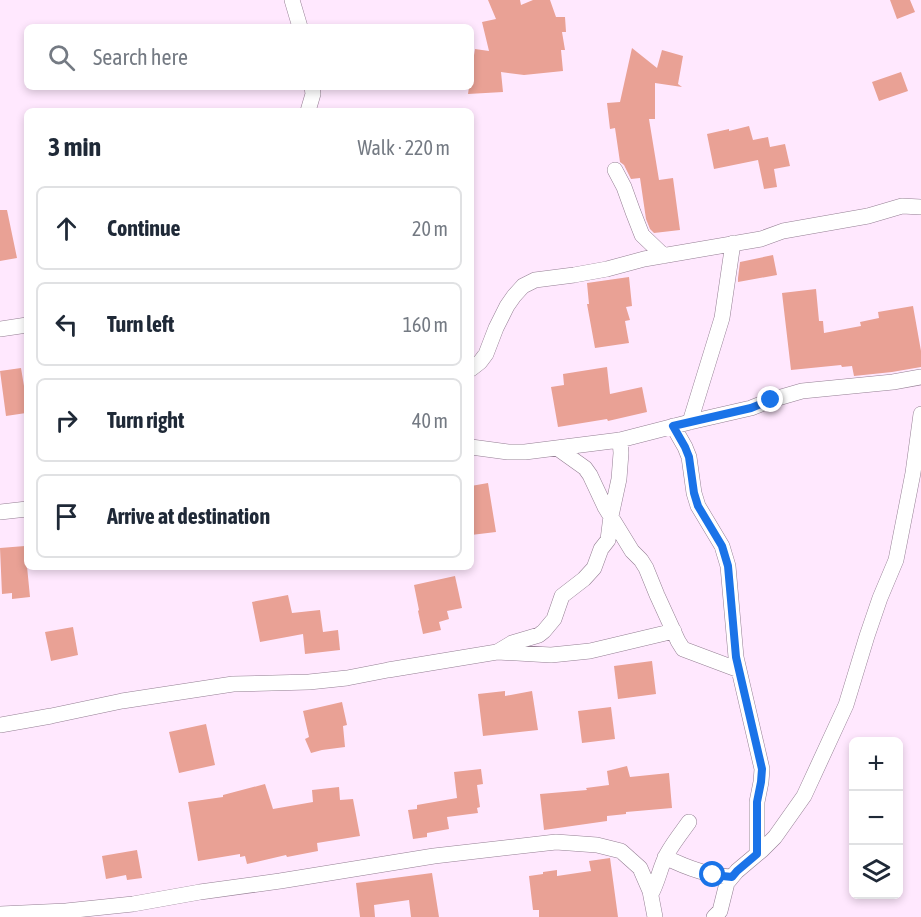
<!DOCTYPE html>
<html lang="en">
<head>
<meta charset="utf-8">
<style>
  :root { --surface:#fff; --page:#f6f6f7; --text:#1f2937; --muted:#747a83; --line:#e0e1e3 }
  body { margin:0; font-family:"Asap Condensed",sans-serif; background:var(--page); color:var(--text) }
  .controls { position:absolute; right:18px; bottom:18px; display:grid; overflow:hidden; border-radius:9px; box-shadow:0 3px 9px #0003 }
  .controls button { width:54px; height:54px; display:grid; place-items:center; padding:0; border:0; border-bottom:2px solid var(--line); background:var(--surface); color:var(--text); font:30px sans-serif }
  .stop { position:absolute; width:18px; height:18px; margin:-14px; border:4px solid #1a73e8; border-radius:50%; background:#fff }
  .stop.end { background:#1a73e8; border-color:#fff; box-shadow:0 2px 6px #0008 }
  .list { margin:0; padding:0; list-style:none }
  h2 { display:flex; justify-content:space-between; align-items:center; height:78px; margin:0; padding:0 24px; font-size:26px }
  h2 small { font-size:20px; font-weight:400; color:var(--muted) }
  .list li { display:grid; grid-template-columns:39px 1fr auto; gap:18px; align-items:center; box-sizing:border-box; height:84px; margin:0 12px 12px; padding:0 12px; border:2px solid var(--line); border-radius:9px }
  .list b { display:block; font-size:22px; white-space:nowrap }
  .list em { font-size:20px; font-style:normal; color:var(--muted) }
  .icon { flex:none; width:33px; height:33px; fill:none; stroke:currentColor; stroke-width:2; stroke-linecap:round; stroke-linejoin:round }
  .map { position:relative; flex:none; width:921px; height:917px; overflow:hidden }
  .search { position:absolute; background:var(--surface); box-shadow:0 3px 9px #0003; left:24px; top:24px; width:450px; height:66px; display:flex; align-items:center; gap:15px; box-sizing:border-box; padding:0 21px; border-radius:9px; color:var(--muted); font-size:22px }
  .panel { position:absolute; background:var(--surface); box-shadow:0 3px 9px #0003; left:24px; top:108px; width:450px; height:462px; border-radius:9px }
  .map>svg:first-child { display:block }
</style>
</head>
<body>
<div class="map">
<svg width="921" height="917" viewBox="0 0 921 917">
  <rect width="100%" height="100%" fill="#ffe8fe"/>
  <path fill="#e9a195" d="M488,0H520L521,5L533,0H550L556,17H565L566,32H562L565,50H561L563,71L524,75L501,72L503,92L468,94L469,87H471V74L475,49L489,51L482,22L496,19Z
    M890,0H910L915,12L897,19Z
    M632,48L657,68L662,50L683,56L678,84L682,87L655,83V119H649L659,180L673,178L680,230L654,233L650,229L646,219L640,178L631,179L624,165L620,162L615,128L610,129L607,103L620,102Z
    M901,72L908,91L879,101L872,82Z
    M749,126L753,140L768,137L770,147L785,144L790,166L774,169L777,187L764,189L758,160L714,169L707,134L729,129V131Z
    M0,210H7L17,258L0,261Z
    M773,255L777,275L738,282V278L740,262Z
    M629,277L632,306L626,307L630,320L625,321L629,343L595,348L587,304H589L587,283Z
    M816,289L819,321H823L824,333L861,326L860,322L879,318L878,312L913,306L921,351V367L892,372L854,376L852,366L842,367L841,365L791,370L782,293Z
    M607,367L610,394L642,387L647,412L608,421L607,419L558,427L551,387L564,385L563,374Z
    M21,368L27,404H25L26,413L6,416L0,371Z
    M488,483L496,532L471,535V486Z
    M25,546L30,597L12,599V593L2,594L0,548Z
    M455,576L462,608L447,611L449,619L439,622L441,630L423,634L418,611L419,610L414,585Z
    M288,595L292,613L320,610L323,632L338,630L340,650L305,654L303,634L260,642L252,602Z
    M73,627L78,655L51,661L45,632Z
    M652,661L656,694L618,699L614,666Z
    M505,691V696L532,691L538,730L483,736L478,694Z
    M342,702L347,725L343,726L345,747L322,750L311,753L305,739L309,737L303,711Z
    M611,707L615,739L582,743L578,711Z
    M206,724L215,765L179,773L169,732Z
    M627,766L630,777L669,773L672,808L626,812V814L607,816V821L544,830L540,794L587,790L586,788L609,785L607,771Z
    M481,769L483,784L477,785L480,807L477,808L478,813L447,817L449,829L427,833V837L413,839L408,810L417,809V805L457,798L454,772Z
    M265,784L273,809L313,802L312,790L339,787L340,800L353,799L360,836L317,843L318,851L287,857L286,855L247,864L245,856L240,857V854L198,861L188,802L223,797V795Z
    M137,850L142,878L127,880L126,875L106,879L102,856Z
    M610,858L618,917H539V910H533L529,876L543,874V872L557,870V876L591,871L589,861Z
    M432,873L439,917H411L409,900L374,905L375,917H360L356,883Z"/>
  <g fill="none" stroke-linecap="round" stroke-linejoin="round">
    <g stroke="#947f93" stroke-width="16">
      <path id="minor" d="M292,0L300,27
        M308,111L313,94L312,87
        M615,170L624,187L633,212L642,235L664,256
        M0,329L27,325
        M471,369L480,362L486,354L496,328L507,306L514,296L523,286L535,280L574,275L607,269L644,259L761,239L783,231L868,216L902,206L921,207
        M690,422L722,318L733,243
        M673,426L685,447L689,457L694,493L698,506L722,546L728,566L736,657L762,769L761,782L757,802V854
        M471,447L508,452H525L620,440L690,422L751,408L771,400L802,391L893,382L921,377
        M557,448L585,468L590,475L605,507L632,551L641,560L646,568L657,595L678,641L683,649L739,670
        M0,512L27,509
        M497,652L512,643L539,635L544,631L554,619L562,596L584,579L594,568L601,549L608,540L611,516L619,479L621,453L620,440
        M0,725L51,716L122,701L233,684L309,682L347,678L388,670L497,652L551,655L590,651L674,631
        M665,857C687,868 708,876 732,877
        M651,894C658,882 660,867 667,854C673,843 681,833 689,822
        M0,914L66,911L133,904L200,892L280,881L434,856L556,842L597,845L621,851L640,868L650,891L655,917
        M714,917L720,911L727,883L737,871L762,850L775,837L804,796L846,705L867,636L880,598L896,560L913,473L921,414"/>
    </g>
    <use href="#minor" stroke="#fff" stroke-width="15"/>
  </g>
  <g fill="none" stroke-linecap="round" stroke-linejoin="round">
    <path stroke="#1a73e8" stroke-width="8" d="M713,875L732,877L737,871L757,854V802L761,782L762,769L736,657L728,566L722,546L698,506L694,493L689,457L685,447L673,426L751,408L771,400"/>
  </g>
</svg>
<div class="controls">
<button>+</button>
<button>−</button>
<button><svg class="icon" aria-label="layers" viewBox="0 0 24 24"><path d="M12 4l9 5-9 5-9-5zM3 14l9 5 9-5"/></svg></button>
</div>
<div class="stop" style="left:713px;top:875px"></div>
<div class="stop end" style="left:771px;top:400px"></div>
<div class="search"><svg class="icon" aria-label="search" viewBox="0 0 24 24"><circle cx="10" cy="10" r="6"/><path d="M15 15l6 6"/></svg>Search here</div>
<section class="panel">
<h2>3 min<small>Walk · 220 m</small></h2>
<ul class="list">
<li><svg class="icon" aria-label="ahead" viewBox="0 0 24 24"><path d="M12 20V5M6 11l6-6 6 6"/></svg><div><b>Continue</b></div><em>20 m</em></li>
<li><svg class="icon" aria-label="left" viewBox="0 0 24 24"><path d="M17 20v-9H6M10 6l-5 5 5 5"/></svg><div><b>Turn left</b></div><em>160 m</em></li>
<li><svg class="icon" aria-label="right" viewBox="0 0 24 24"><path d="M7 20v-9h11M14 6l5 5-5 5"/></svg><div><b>Turn right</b></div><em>40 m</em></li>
<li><svg class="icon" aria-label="arrive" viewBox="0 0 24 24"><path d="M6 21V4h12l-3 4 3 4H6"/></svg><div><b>Arrive at destination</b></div></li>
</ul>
</section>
</div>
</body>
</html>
